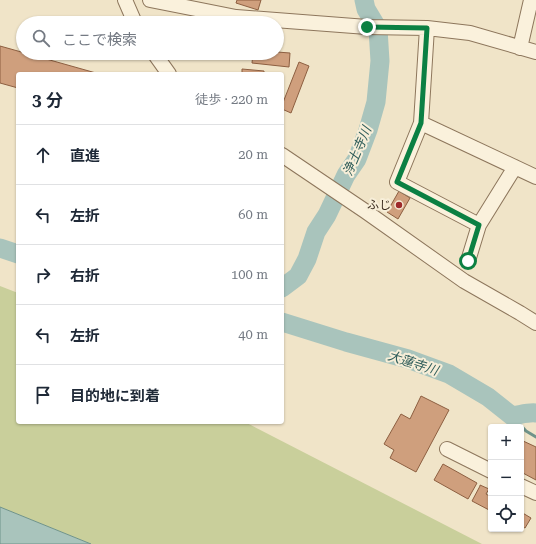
<!DOCTYPE html>
<html lang="ja">
<head>
<meta charset="utf-8">
<style>
  :root { --surface:#fff; --page:#f2f2f3; --text:#1f2937; --muted:#747a83; --line:#e0e1e3 }
  body { margin:0; font-family:"Roboto Serif","Noto Sans JP",serif; background:var(--page); color:var(--text) }
  .controls { position:absolute; right:12px; bottom:12px; display:grid; overflow:hidden; border-radius:4px; box-shadow:0 1px 3px #0004 }
  .controls button { width:36px; height:36px; display:grid; place-items:center; padding:0; border:0; border-bottom:1px solid var(--line); background:var(--surface); color:var(--text); font:20px sans-serif }
  .stop { position:absolute; width:12px; height:12px; margin:-9px; border:3px solid #0b8043; border-radius:50%; background:#fff }
  .stop.end { background:#0b8043; border-color:#fff; box-shadow:0 1px 4px #0008 }
  .list { margin:0; padding:0; list-style:none }
  h2 { display:flex; justify-content:space-between; align-items:center; height:52px; margin:0; padding:0 16px; font-size:17px }
  h2 small { font-size:13px; font-weight:400; color:var(--muted) }
  .list li { display:grid; grid-template-columns:26px 1fr auto; gap:12px; align-items:center; box-sizing:border-box; height:60px; padding:0 16px; border-top:1px solid var(--line) }
  .list b { display:block; font-size:15px; white-space:nowrap }
  .list em { font-size:13px; font-style:normal; color:var(--muted) }
  .icon { flex:none; width:22px; height:22px; fill:none; stroke:currentColor; stroke-width:2; stroke-linecap:round; stroke-linejoin:round }
  .map { position:relative; flex:none; width:536px; height:544px; overflow:hidden }
  .search { position:absolute; background:var(--surface); box-shadow:0 1px 3px #0004; left:16px; top:16px; width:268px; height:44px; display:flex; align-items:center; gap:10px; box-sizing:border-box; padding:0 14px; border-radius:22px; color:var(--muted); font-size:15px }
  .panel { position:absolute; background:var(--surface); box-shadow:0 1px 3px #0004; left:16px; top:72px; width:268px; height:352px; border-radius:4px }
  .map>svg:first-child { display:block }
</style>
</head>
<body>
<div class="map">
<svg width="536" height="544" viewBox="0 0 536 544">
  <rect width="100%" height="100%" fill="#f0e4c8"/>
  <path fill="#c9cf9b" d="M0,286L18,293V422H245L482,544H91L0,507Z"/>
  <path fill="#a9c4bc" stroke="#6f938a" d="M0,507L91,544H0Z"/>
  <g fill="none" stroke-linecap="round" stroke-linejoin="round">
    <path stroke="#6f938a" stroke-width="3" d="M512,416L526,431L536,437"/>
    <path stroke="#a9c4bc" stroke-width="19" d="M0,248L18,254
      M282,288L298,276L307,259L316,232L327,215L346,175L357,159L368,130L376,102L380,61L378,29L366,9L364,0
      M282,322L346,342L408,359L449,374L488,397L512,416C520,415 528,412 536,413"/>
  </g>
  <path fill="#cf9f7d" stroke="#8d5f41" d="M237,0H261L258,10L236,3Z
    M0,46L96,73V74H18V88L0,83Z
    M277,52L290,53L289,67L252,63L253,53H277Z
    M299,62L309,66L291,113L282,109V105Z
    M242,69L264,71V74H242Z
    M399,191L410,198L398,219L387,212Z
    M421,396L449,410L416,472L390,458L394,450L384,444L401,414L410,419Z
    M521,440L536,447V480L521,472Z
    M443,464L477,483L468,499L434,480Z
    M480,486V485L489,489L486,494L491,497V511L472,501Z
    M521,512L531,518L525,528L521,526Z"/>
  <g fill="none" stroke-linecap="round" stroke-linejoin="round">
    <g stroke="#8d765c" stroke-width="16">
      <path id="minor" d="M125,0L135,23
        M150,0L236,17L367,27L427,28L470,33L536,52
        M427,28L421,123L536,177
        M520,48L531,0
        M154,53L169,74
        M421,123L397,182L479,225
        M282,155L365,211L464,281L520,313L536,323
        M468,261L479,225L515,167
        M447,449L491,471
        M521,486L536,493"/>
    </g>
    <use href="#minor" stroke="#faf1dc" stroke-width="14"/>
  </g>
  <g fill="none" stroke-linecap="round" stroke-linejoin="round">
    <path stroke="#0b8043" stroke-width="5" d="M367,27L427,28L421,123L397,182L479,225L468,261"/>
  </g>
  <circle fill="#9e2a2b" stroke="#f7eed8" stroke-width="1.5" cx="399" cy="205" r="4"/>
  <g text-anchor="middle" dominant-baseline="central" stroke-width="4" stroke-linejoin="round" paint-order="stroke">
    <g font-size="12" fill="#3d2e20" stroke="#f7eed8" text-anchor="end">
      <text x="391" y="205">ふじ</text>
    </g>
    <g font-size="13" font-style="italic" fill="#2f5d5a" stroke="#f7eed8">
      <text transform="translate(357 151) rotate(-67)">浄土寺川</text>
      <text transform="translate(413 363) rotate(18)">大蓮寺川</text>
    </g>
  </g>
</svg>
<div class="controls">
<button>+</button>
<button>−</button>
<button><svg class="icon" aria-label="locate" viewBox="0 0 24 24"><circle cx="12" cy="12" r="6"/><path d="M12 2v4M12 18v4M2 12h4M18 12h4"/></svg></button>
</div>
<div class="stop" style="left:468px;top:261px"></div>
<div class="stop end" style="left:367px;top:27px"></div>
<div class="search"><svg class="icon" aria-label="search" viewBox="0 0 24 24"><circle cx="10" cy="10" r="6"/><path d="M15 15l6 6"/></svg>ここで検索</div>
<section class="panel">
<h2>3 分<small>徒歩 · 220 m</small></h2>
<ul class="list">
<li><svg class="icon" aria-label="ahead" viewBox="0 0 24 24"><path d="M12 20V5M6 11l6-6 6 6"/></svg><div><b>直進</b></div><em>20 m</em></li>
<li><svg class="icon" aria-label="left" viewBox="0 0 24 24"><path d="M17 20v-9H6M10 6l-5 5 5 5"/></svg><div><b>左折</b></div><em>60 m</em></li>
<li><svg class="icon" aria-label="right" viewBox="0 0 24 24"><path d="M7 20v-9h11M14 6l5 5-5 5"/></svg><div><b>右折</b></div><em>100 m</em></li>
<li><svg class="icon" aria-label="left" viewBox="0 0 24 24"><path d="M17 20v-9H6M10 6l-5 5 5 5"/></svg><div><b>左折</b></div><em>40 m</em></li>
<li><svg class="icon" aria-label="arrive" viewBox="0 0 24 24"><path d="M6 21V4h12l-3 4 3 4H6"/></svg><div><b>目的地に到着</b></div></li>
</ul>
</section>
</div>
</body>
</html>
